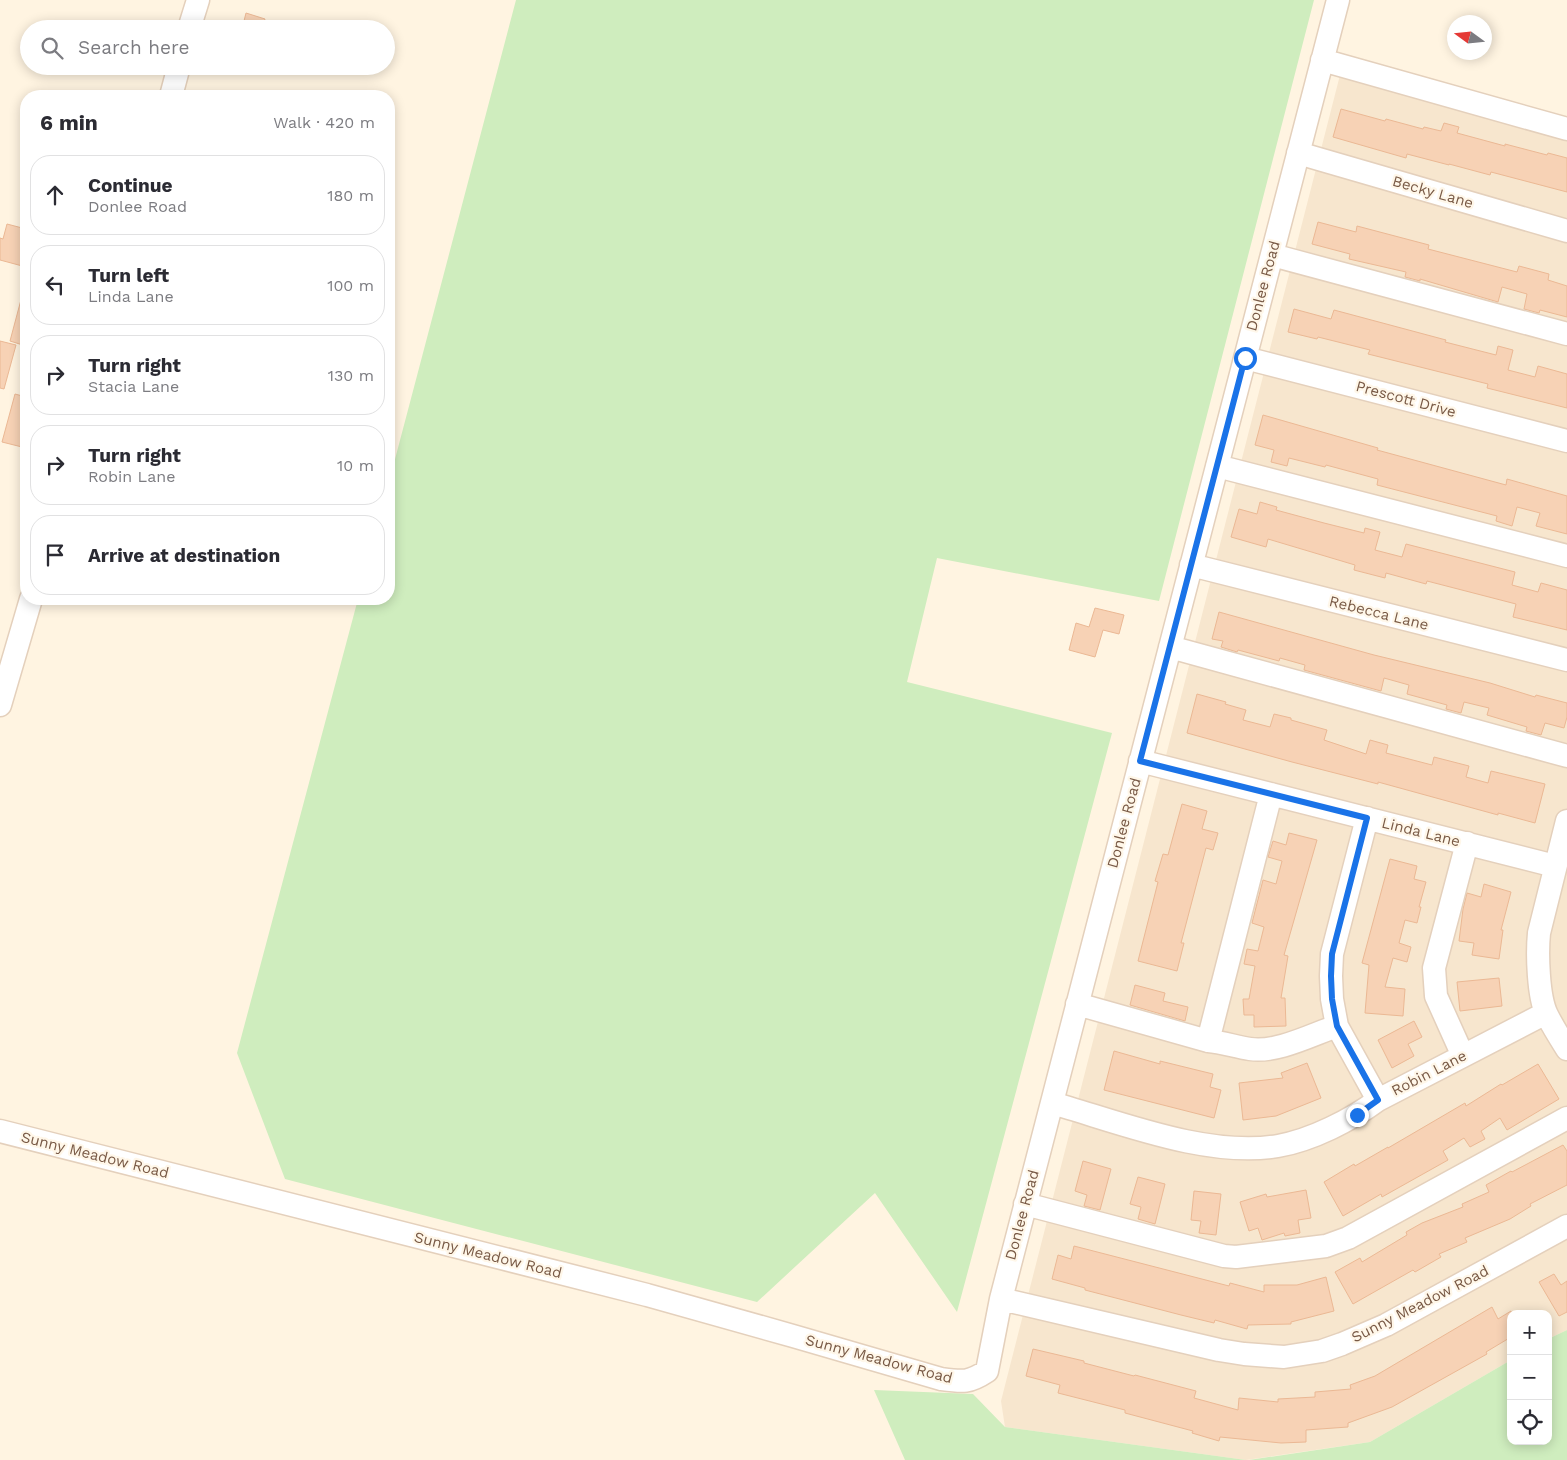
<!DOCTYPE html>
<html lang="en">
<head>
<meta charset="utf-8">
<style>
  :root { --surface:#fff; --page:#f7f7f7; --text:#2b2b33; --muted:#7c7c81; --line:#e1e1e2 }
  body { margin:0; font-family:"Work Sans",sans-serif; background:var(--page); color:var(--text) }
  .controls { position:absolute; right:15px; bottom:15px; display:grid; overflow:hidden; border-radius:10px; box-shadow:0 2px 12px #0003 }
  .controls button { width:45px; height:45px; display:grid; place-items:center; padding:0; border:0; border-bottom:1px solid var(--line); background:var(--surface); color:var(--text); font:25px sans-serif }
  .compass { position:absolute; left:1447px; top:15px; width:45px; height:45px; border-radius:50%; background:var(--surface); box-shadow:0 2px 12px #0003; rotate:285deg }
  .stop { position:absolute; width:15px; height:15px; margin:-11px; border:4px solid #1a73e8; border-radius:50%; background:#fff }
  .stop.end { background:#1a73e8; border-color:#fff; box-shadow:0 1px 5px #0008 }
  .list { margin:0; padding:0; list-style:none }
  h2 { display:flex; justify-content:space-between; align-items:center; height:65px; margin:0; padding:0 20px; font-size:21px }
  h2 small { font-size:16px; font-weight:400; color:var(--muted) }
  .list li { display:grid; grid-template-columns:32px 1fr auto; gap:15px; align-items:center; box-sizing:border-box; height:80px; margin:0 10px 10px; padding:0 10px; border:1px solid var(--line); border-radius:20px }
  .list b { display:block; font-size:19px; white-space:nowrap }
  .list p { margin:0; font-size:16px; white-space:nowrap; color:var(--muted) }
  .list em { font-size:16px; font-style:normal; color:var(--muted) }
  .icon { flex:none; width:28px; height:28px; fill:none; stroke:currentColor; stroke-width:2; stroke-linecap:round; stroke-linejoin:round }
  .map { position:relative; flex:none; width:1567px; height:1460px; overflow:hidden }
  .search { position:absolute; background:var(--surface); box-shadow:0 2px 12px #0003; left:20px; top:20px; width:375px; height:55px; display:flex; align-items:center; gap:12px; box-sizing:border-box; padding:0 18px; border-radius:28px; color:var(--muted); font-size:19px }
  .panel { position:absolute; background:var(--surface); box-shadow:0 2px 12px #0003; left:20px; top:90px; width:375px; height:515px; border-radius:20px }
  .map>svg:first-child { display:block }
</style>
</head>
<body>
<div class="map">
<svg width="1567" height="1460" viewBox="0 0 1567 1460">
  <rect width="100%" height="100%" fill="#fff4e1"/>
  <path fill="#f7e6ce" d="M1340,75L1567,135V1330L1548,1339V1314H1511V1360L1370,1442L1246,1460L1005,1427L1001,1401Z"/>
  <path fill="#cfedbe" d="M516,0H1314L1159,601L937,558L907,682L1112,733L957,1312L875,1193L757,1302L285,1179L237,1053L358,599H389V482Z
    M1567,1330V1460H1249L1370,1442L1511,1360V1441H1548V1339Z
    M874,1390L973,1394L1005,1427L1246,1460H905Z"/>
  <path fill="#f7d2b5" stroke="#ebb894" d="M246,13L265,19L262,29H242Z
    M1341,109L1385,121L1386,119L1423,129L1424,127L1441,131L1444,123L1459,127L1457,133L1505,146V144L1547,155L1548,153L1567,158V192L1491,172L1490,175L1449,164V165L1407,154L1406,158L1333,137Z
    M1318,222L1356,232L1357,226L1429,245L1428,249L1517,272L1519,266L1549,274L1548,280L1567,286V317L1540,310L1539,313L1524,309L1527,294L1502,287L1498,302L1420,279V281L1405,277L1406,272L1349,259L1350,254L1312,244Z
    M7,224L26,229V267L0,260V238L3,239Z
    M22,296H26V346L10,341Z
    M1294,309L1331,319L1334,310L1446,340L1445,342L1496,355L1498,346L1513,350L1508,370L1535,377L1538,366L1567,374V408L1487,388L1488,384L1368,354L1370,350L1318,337L1317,339L1288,332Z
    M0,341L16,345L4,389L0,388Z
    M15,394L26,397V448L2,442Z
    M1263,415L1378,448L1377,450L1506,485L1507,479L1567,496V534L1536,526L1540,513L1517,507L1512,526L1496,521L1497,516L1377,485L1378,479L1326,465L1325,467L1289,458L1287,466L1271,462L1274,450L1255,445Z
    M1260,502L1277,507L1276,510L1324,523L1364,533L1365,528L1380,532L1375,550L1402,557L1406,544L1515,572L1512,585L1538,592L1541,583L1567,590V630L1513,617L1516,604L1427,581L1426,584L1386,573L1385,578L1354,570L1355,565L1268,539L1266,547L1231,537L1239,509L1257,514Z
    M1095,608L1124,615L1119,634L1103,630L1095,657L1069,650L1076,623L1089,627Z
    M1219,612L1374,655L1490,683L1535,697L1536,695L1567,703V717L1564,728L1545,723L1541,735L1526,731L1527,727L1487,715L1489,708L1464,702L1461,713L1446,709L1447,705L1407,694L1409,685L1384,678L1381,691L1304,670L1305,665L1280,658L1279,661L1238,650L1237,652L1221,647L1223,641L1212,639Z
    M1197,694L1226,702L1225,704L1246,710L1243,720L1270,727L1274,714L1291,718V720L1327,730L1324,740L1366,754L1370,740L1388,745L1386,753L1432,765L1434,757L1469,766L1466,777L1488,783L1491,771L1545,784L1535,823L1498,813V815L1378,782V784L1292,762L1187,733Z
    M1182,804L1207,811L1202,829L1218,833L1213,850L1206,848L1181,943H1184L1177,971L1138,961L1158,882L1155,881L1163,854L1168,855Z
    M1289,833L1317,840L1284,955L1288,956L1281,998H1285L1286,1026L1254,1027V1015H1244L1243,999H1249L1255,966L1244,964L1247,949L1258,951L1264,927L1252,923L1263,880L1276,884L1282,861L1268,857L1273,841L1286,845Z
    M1390,859L1417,866L1414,879L1426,882L1419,907H1421L1417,923L1405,920L1399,943L1411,947L1407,962L1393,958L1385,987L1405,989L1403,1016L1365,1013L1369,965L1362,963Z
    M1484,884L1511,892L1501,930H1503L1499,959L1472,955L1474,943L1459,941L1463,909L1467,893L1481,897Z
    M1499,978L1502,1006L1460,1011L1457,982Z
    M1135,985L1165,993L1163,1001L1188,1007L1185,1021L1130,1005Z
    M1414,1021L1422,1037L1408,1044L1414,1056L1392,1068L1378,1040Z
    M1114,1051L1160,1064V1061L1213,1074L1210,1087L1221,1090L1214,1118L1104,1090Z
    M1307,1063L1321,1098L1276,1116L1243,1120L1239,1083L1283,1078L1281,1073Z
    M1538,1064L1559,1099L1507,1130L1500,1118L1481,1131L1485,1139L1470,1147L1464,1138L1443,1151L1448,1160L1382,1197L1381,1194L1343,1216L1324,1182L1354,1164L1355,1166L1388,1147V1148L1465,1103L1466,1106L1501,1084L1502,1085Z
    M1563,1145L1567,1151V1185L1530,1204L1531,1206L1510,1219L1465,1238L1467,1242L1439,1254L1441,1257L1415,1272L1413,1270L1353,1304L1335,1272L1360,1258L1362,1262L1407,1235L1406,1232L1422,1223L1463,1207L1462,1204L1489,1192L1486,1185L1511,1171L1512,1172Z
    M1083,1161L1111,1169L1100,1210L1084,1206L1087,1195L1075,1191Z
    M1138,1177L1165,1184L1155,1224L1138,1219L1141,1207L1130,1204Z
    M1306,1190L1311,1218L1298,1220L1300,1233L1285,1236L1284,1233L1262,1240L1258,1228L1249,1231L1240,1202L1266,1194L1267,1197Z
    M1194,1191L1221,1194L1216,1235L1199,1233L1201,1221L1191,1220Z
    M1074,1246L1229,1286L1230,1283L1264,1292V1285H1297L1326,1277L1334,1311L1291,1322V1324L1248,1325L1247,1329L1215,1320L1214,1323L1181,1315L1085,1290V1288L1052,1279L1058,1255L1071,1259Z
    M1554,1274L1561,1285L1567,1281V1312L1559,1316L1539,1282Z
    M1492,1307L1498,1319L1511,1311V1337L1486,1352L1487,1354L1392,1407L1348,1423V1427L1306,1430V1442L1281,1443L1220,1437L1219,1441L1192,1433L1193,1431L1125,1413V1410L1058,1393L1060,1385L1026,1376L1033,1349L1084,1361V1363L1134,1376L1135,1375L1196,1391L1194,1398L1238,1410L1239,1398L1278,1402V1399L1315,1397V1392L1351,1389L1350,1385L1375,1376Z"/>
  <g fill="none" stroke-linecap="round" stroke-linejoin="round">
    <g stroke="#e4d0bc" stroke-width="25">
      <path id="minor" d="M189,29L198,0
        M1322,60L1567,129
        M171,96L179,66
        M1298,153L1567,231
        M1272,255L1567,334
        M1245,358L1567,441
        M1217,466L1567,556
        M1191,565L1567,660
        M1170,647L1567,756
        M0,705L31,599
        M1140,761L1555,866
        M1367,818L1332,954L1331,976L1332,999L1337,1026L1378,1100
        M1567,821L1539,933C1537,953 1538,997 1547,1015C1553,1027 1560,1038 1567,1049
        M1077,1004L1208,1041C1222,1042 1236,1047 1250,1049C1277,1053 1311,1035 1337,1026
        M1208,1041L1271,794
        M1463,1056L1436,996L1434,968L1467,843
        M1052,1103C1119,1122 1208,1158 1278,1146C1312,1140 1351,1120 1378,1100L1546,1013
        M0,1131L647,1295L793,1336L941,1379C963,1382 969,1383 987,1371L1001,1299L1338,0
        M1025,1204L1224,1256L1236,1257L1326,1246L1348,1238L1567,1118
        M1001,1299L1219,1350L1244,1354L1284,1357L1322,1351L1342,1344L1386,1325L1567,1226"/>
    </g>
    <use href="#minor" stroke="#fff" stroke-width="22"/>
  </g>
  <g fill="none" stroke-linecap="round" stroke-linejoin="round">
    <path stroke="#1a73e8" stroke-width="6" d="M1245,358L1140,761L1367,818L1332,954L1331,976L1332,999L1337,1026L1378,1100L1357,1115"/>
  </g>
  <g text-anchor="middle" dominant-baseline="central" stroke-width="4.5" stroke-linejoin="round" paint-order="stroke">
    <g font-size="15" fill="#785945" stroke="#fff7e9">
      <text transform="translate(1433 192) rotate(16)">Becky Lane</text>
      <text transform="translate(1263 286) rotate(-75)">Donlee Road</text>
      <text transform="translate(1406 399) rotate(15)">Prescott Drive</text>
      <text transform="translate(1379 613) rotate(14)">Rebecca Lane</text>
      <text transform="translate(1124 823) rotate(-75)">Donlee Road</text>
      <text transform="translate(1421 832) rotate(14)">Linda Lane</text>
      <text transform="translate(1429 1073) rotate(-27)">Robin Lane</text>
      <text transform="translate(95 1155) rotate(14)">Sunny Meadow Road</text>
      <text transform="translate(1022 1215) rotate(-75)">Donlee Road</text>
      <text transform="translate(488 1255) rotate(14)">Sunny Meadow Road</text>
      <text transform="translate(1420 1304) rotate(-27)">Sunny Meadow Road</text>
      <text transform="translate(879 1359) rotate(15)">Sunny Meadow Road</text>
    </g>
  </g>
</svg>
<div class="controls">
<button>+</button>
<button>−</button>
<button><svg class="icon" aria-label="locate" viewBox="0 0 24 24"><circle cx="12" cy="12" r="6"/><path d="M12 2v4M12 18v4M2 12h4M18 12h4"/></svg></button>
</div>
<svg class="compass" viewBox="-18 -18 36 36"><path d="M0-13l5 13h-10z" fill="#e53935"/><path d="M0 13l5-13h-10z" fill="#7c7c81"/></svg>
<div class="stop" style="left:1245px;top:358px"></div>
<div class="stop end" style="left:1357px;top:1115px"></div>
<div class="search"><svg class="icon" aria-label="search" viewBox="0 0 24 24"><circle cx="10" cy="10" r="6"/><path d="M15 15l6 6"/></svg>Search here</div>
<section class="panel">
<h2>6 min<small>Walk · 420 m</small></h2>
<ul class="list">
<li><svg class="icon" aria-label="ahead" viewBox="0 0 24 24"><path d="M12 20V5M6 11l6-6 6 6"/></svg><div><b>Continue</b><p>Donlee Road</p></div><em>180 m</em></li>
<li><svg class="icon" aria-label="left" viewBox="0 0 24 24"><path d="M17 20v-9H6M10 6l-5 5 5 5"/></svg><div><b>Turn left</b><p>Linda Lane</p></div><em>100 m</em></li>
<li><svg class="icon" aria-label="right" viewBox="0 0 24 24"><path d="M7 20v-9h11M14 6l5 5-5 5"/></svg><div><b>Turn right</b><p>Stacia Lane</p></div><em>130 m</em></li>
<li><svg class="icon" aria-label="right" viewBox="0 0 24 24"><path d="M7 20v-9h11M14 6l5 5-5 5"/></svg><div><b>Turn right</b><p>Robin Lane</p></div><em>10 m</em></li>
<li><svg class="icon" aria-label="arrive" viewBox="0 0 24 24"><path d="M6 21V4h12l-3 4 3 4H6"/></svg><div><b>Arrive at destination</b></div></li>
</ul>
</section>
</div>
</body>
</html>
